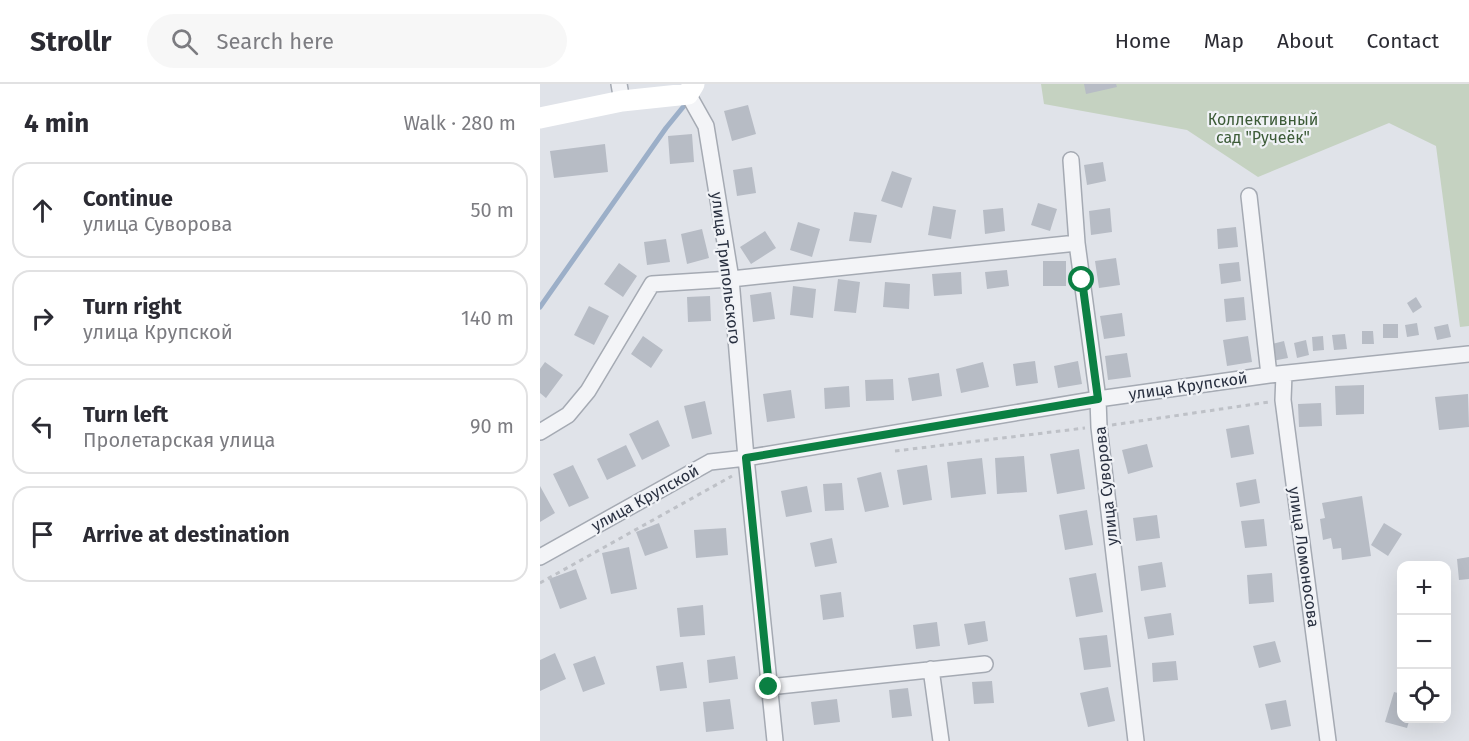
<!DOCTYPE html>
<html lang="en">
<head>
<meta charset="utf-8">
<style>
  :root { --surface:#fff; --page:#f7f7f7; --text:#2b2b33; --muted:#7c7c81; --line:#e1e1e2 }
  body { margin:0; font-family:"Fira Sans",sans-serif; background:var(--page); color:var(--text) }
  .controls { position:absolute; right:18px; bottom:18px; display:grid; overflow:hidden; border-radius:12px; box-shadow:0 6px 24px #0002 }
  .controls button { width:54px; height:54px; display:grid; place-items:center; padding:0; border:0; border-bottom:2px solid var(--line); background:var(--surface); color:var(--text); font:30px sans-serif }
  .stop { position:absolute; width:18px; height:18px; margin:-14px; border:4px solid #0b8043; border-radius:50%; background:#fff }
  .stop.end { background:#0b8043; border-color:#fff; box-shadow:0 2px 6px #0008 }
  .list { margin:0; padding:0; list-style:none }
  h2 { display:flex; justify-content:space-between; align-items:center; height:78px; margin:0; padding:0 24px; font-size:26px }
  h2 small { font-size:20px; font-weight:400; color:var(--muted) }
  .list li { display:grid; grid-template-columns:39px 1fr auto; gap:18px; align-items:center; box-sizing:border-box; height:96px; margin:0 12px 12px; padding:0 12px; border:2px solid var(--line); border-radius:18px }
  .list b { display:block; font-size:22px; white-space:nowrap }
  .list p { margin:0; font-size:20px; white-space:nowrap; color:var(--muted) }
  .list em { font-size:20px; font-style:normal; color:var(--muted) }
  .icon { flex:none; width:33px; height:33px; fill:none; stroke:currentColor; stroke-width:2; stroke-linecap:round; stroke-linejoin:round }
  .map { position:relative; flex:none; width:929px; height:657px; overflow:hidden }
  header { display:flex; align-items:center; gap:36px; box-sizing:border-box; height:84px; padding:0 30px; background:var(--surface); border-bottom:2px solid var(--line) }
  header strong { font-size:28px }
  nav { display:flex; gap:33px; margin-inline-start:auto; font-size:21px }
  .search { width:420px; height:54px; background:var(--page); display:flex; align-items:center; gap:15px; box-sizing:border-box; padding:0 21px; border-radius:33px; color:var(--muted); font-size:22px }
  main { display:flex }
  aside { flex:1; background:var(--surface) }
  .map>svg:first-child { display:block }
</style>
</head>
<body>
<header>
<strong>Strollr</strong>
<div class="search"><svg class="icon" aria-label="search" viewBox="0 0 24 24"><circle cx="10" cy="10" r="6"/><path d="M15 15l6 6"/></svg>Search here</div>
<nav><a>Home</a><a>Map</a><a>About</a><a>Contact</a></nav>
</header>
<main>
<aside>
<h2>4 min<small>Walk · 280 m</small></h2>
<ul class="list">
<li><svg class="icon" aria-label="ahead" viewBox="0 0 24 24"><path d="M12 20V5M6 11l6-6 6 6"/></svg><div><b>Continue</b><p>улица Суворова</p></div><em>50 m</em></li>
<li><svg class="icon" aria-label="right" viewBox="0 0 24 24"><path d="M7 20v-9h11M14 6l5 5-5 5"/></svg><div><b>Turn right</b><p>улица Крупской</p></div><em>140 m</em></li>
<li><svg class="icon" aria-label="left" viewBox="0 0 24 24"><path d="M17 20v-9H6M10 6l-5 5 5 5"/></svg><div><b>Turn left</b><p>Пролетарская улица</p></div><em>90 m</em></li>
<li><svg class="icon" aria-label="arrive" viewBox="0 0 24 24"><path d="M6 21V4h12l-3 4 3 4H6"/></svg><div><b>Arrive at destination</b></div></li>
</ul>
</aside>
<div class="map">
<svg width="929" height="657" viewBox="0 0 929 657">
  <rect width="100%" height="100%" fill="#e0e3e9"/>
  <path fill="#c5d2c1" d="M501,0H929V242L920,243L896,62L849,39L718,93L647,46L504,20Z"/>
  <g fill="none" stroke-linecap="round" stroke-linejoin="round">
    <path stroke="#9cafc8" stroke-width="5" d="M0,223L126,44L148,17"/>
  </g>
  <path fill="#b7bcc5" d="M544,0H576L577,3L546,10Z
    M208,21L216,50L192,57L184,27Z
    M152,50L154,78L130,80L128,52Z
    M65,60L68,88L14,94L10,67Z
    M563,78L566,97L547,101L544,81Z
    M212,83L216,109L197,112L193,86Z
    M352,87L372,94L362,124L341,117Z
    M498,119L517,125L510,147L491,141Z
    M393,122L416,126L411,155L388,151Z
    M463,124L465,147L445,150L443,126Z
    M570,124L572,148L551,151L549,127Z
    M314,128L337,131L331,159L309,157Z
    M258,138L280,145L272,173L250,166Z
    M696,143L698,163L678,165L677,145Z
    M162,145L169,174L147,180L141,150Z
    M225,147L236,164L211,180L200,163Z
    M126,155L130,178L107,181L104,158Z
    M576,174L580,201L559,204L555,177Z
    M503,177H526V202H503Z
    M699,178L701,197L681,200L679,180Z
    M79,179L97,192L83,213L64,200Z
    M467,186L469,202L447,205L445,188Z
    M421,188L422,210L394,212L392,190Z
    M298,195L320,198L316,229L294,227Z
    M345,198L370,200L369,225L343,223Z
    M253,202L276,205L273,234L250,231Z
    M231,208L235,235L213,238L210,211Z
    M170,212L171,237L148,238L147,213Z
    M704,213L706,236L686,238L684,215Z
    M876,213L882,223L873,229L867,219Z
    M49,222L69,232L54,261L34,251Z
    M582,229L585,252L564,255L560,232Z
    M877,239L879,251L867,253L865,241Z
    M843,240H858V254H843Z
    M908,240L911,253L897,256L894,243Z
    M822,247H833L834,260H822Z
    M805,250L807,265L794,266L792,251Z
    M103,252L123,266L111,284L91,270Z
    M708,252L712,278L687,282L683,256Z
    M783,252L784,266L773,267L772,253Z
    M766,256L769,271L757,274L754,259Z
    M744,257L748,274L732,277L728,261Z
    M587,269L591,293L568,296L565,272Z
    M495,277L498,299L476,302L473,280Z
    M538,277L542,300L518,304L514,282Z
    M5,278L23,291L6,314L0,309V285Z
    M443,278L449,303L421,309L416,285Z
    M399,289L402,312L372,317L368,294Z
    M353,295L354,316L326,317L325,296Z
    M824,301V330L796,331L795,302Z
    M309,302L310,323L285,325L284,304Z
    M251,306L255,334L227,338L223,310Z
    M928,310L929,343L899,346L895,313Z
    M165,317L172,350L152,355L144,322Z
    M781,319L782,342L759,343L758,320Z
    M118,336L130,362L102,376L89,350Z
    M709,341L714,370L691,374L686,345Z
    M607,360L613,383L588,390L582,366Z
    M86,361L96,382L67,396L57,375Z
    M539,365L545,405L517,410L510,370Z
    M484,372L487,408L457,410L455,374Z
    M442,374L446,410L411,414L407,378Z
    M33,381L49,414L29,423L13,390Z
    M387,381L392,416L363,421L357,386Z
    M341,388L349,423L325,428L317,394Z
    M716,395L720,419L700,423L696,399Z
    M302,399L304,426L285,427L283,400Z
    M0,402L15,429L0,438Z
    M267,402L272,428L246,433L241,407Z
    M822,412L831,472L802,476L801,464L793,465L791,454L783,456L780,435L785,434L782,419Z
    M547,426L553,461L525,466L519,431Z
    M617,431L620,454L596,457L593,434Z
    M724,435L727,462L705,464L701,437Z
    M119,439L128,464L105,472L96,448Z
    M844,439L862,450L848,472L831,461Z
    M186,444L188,471L156,474L154,446Z
    M292,454L297,479L275,483L270,459Z
    M89,463L97,505L71,510L62,469Z
    M929,473V495L919,496L917,475Z
    M622,478L626,503L601,507L598,482Z
    M36,485L47,515L20,525L9,495Z
    M556,489L563,528L536,533L529,494Z
    M732,489L734,518L709,520L707,491Z
    M301,508L304,533L283,536L280,511Z
    M163,521L165,551L140,553L137,524Z
    M631,529L634,551L608,555L604,533Z
    M445,537L448,557L428,561L424,540Z
    M397,538L400,562L376,565L373,541Z
    M567,551L571,583L544,586L539,554Z
    M735,557L741,578L719,584L713,562Z
    M15,569L26,595L0,607V576Z
    M55,572L65,600L43,608L33,580Z
    M195,572L198,595L169,599L167,576Z
    M636,577L638,596L613,598L612,579Z
    M143,578L147,604L120,607L116,582Z
    M452,597L454,619L434,620L432,598Z
    M568,603L575,637L548,643L540,609Z
    M368,604L372,632L352,634L349,606Z
    M854,608L862,610V634H870L867,644L845,638Z
    M190,615L194,645L166,648L163,618Z
    M297,615L300,638L274,641L271,618Z
    M746,616L751,642L731,646L725,620Z"/>
  <g fill="none" stroke-linecap="round" stroke-linejoin="round">
    <g stroke="#a5aab3" stroke-width="18">
      <path id="street" d="M79,0L82,17
        M148,10L166,42L191,195L206,374L235,657
        M531,76L537,159L558,315L559,343L596,657
        M709,112L729,291
        M744,290L743,316L788,657
        M0,348L28,331L48,307L112,200L191,195L537,159
        M0,473L170,378L206,374L558,315L729,291L929,270
        M391,585L401,657
        M229,603L445,580"/>
    </g>
    <path stroke="#bec1c7" stroke-width="3" stroke-dasharray="4.5 4.5" stroke-linecap="butt" d="M572,341L729,318
      M355,367L545,344
      M0,499L192,392"/>
    <use href="#street" stroke="#f3f4f7" stroke-width="15"/>
    <path stroke="#fff" stroke-width="21" d="M0,34L82,17L148,10L154,0"/>
  </g>
  <g fill="none" stroke-linecap="round" stroke-linejoin="round">
    <path stroke="#0b8043" stroke-width="8" d="M229,603L206,374L558,315L542,196"/>
  </g>
  <g text-anchor="middle" dominant-baseline="central" stroke-width="4.5" stroke-linejoin="round" paint-order="stroke">
    <g font-size="16" fill="#3c5b37" stroke="#f0f2f6">
      <text x="723" y="35">Коллективный<tspan x="723" dy="18">сад "Ручеёк"</tspan></text>
    </g>
    <g font-size="16" fill="#293040" stroke="#f0f2f6">
      <text transform="translate(186 184) rotate(83)">улица Трипольского</text>
      <text transform="translate(648 302) rotate(-8)">улица Крупской</text>
      <text transform="translate(566 402) rotate(-96)">улица Суворова</text>
      <text transform="translate(105 414) rotate(-29)">улица Крупской</text>
      <text transform="translate(764 473) rotate(82)">улица Ломоносова</text>
    </g>
  </g>
</svg>
<div class="controls">
<button>+</button>
<button>−</button>
<button><svg class="icon" aria-label="locate" viewBox="0 0 24 24"><circle cx="12" cy="12" r="6"/><path d="M12 2v4M12 18v4M2 12h4M18 12h4"/></svg></button>
</div>
<div class="stop" style="left:542px;top:196px"></div>
<div class="stop end" style="left:229px;top:603px"></div>
</div>
</main>
</body>
</html>
